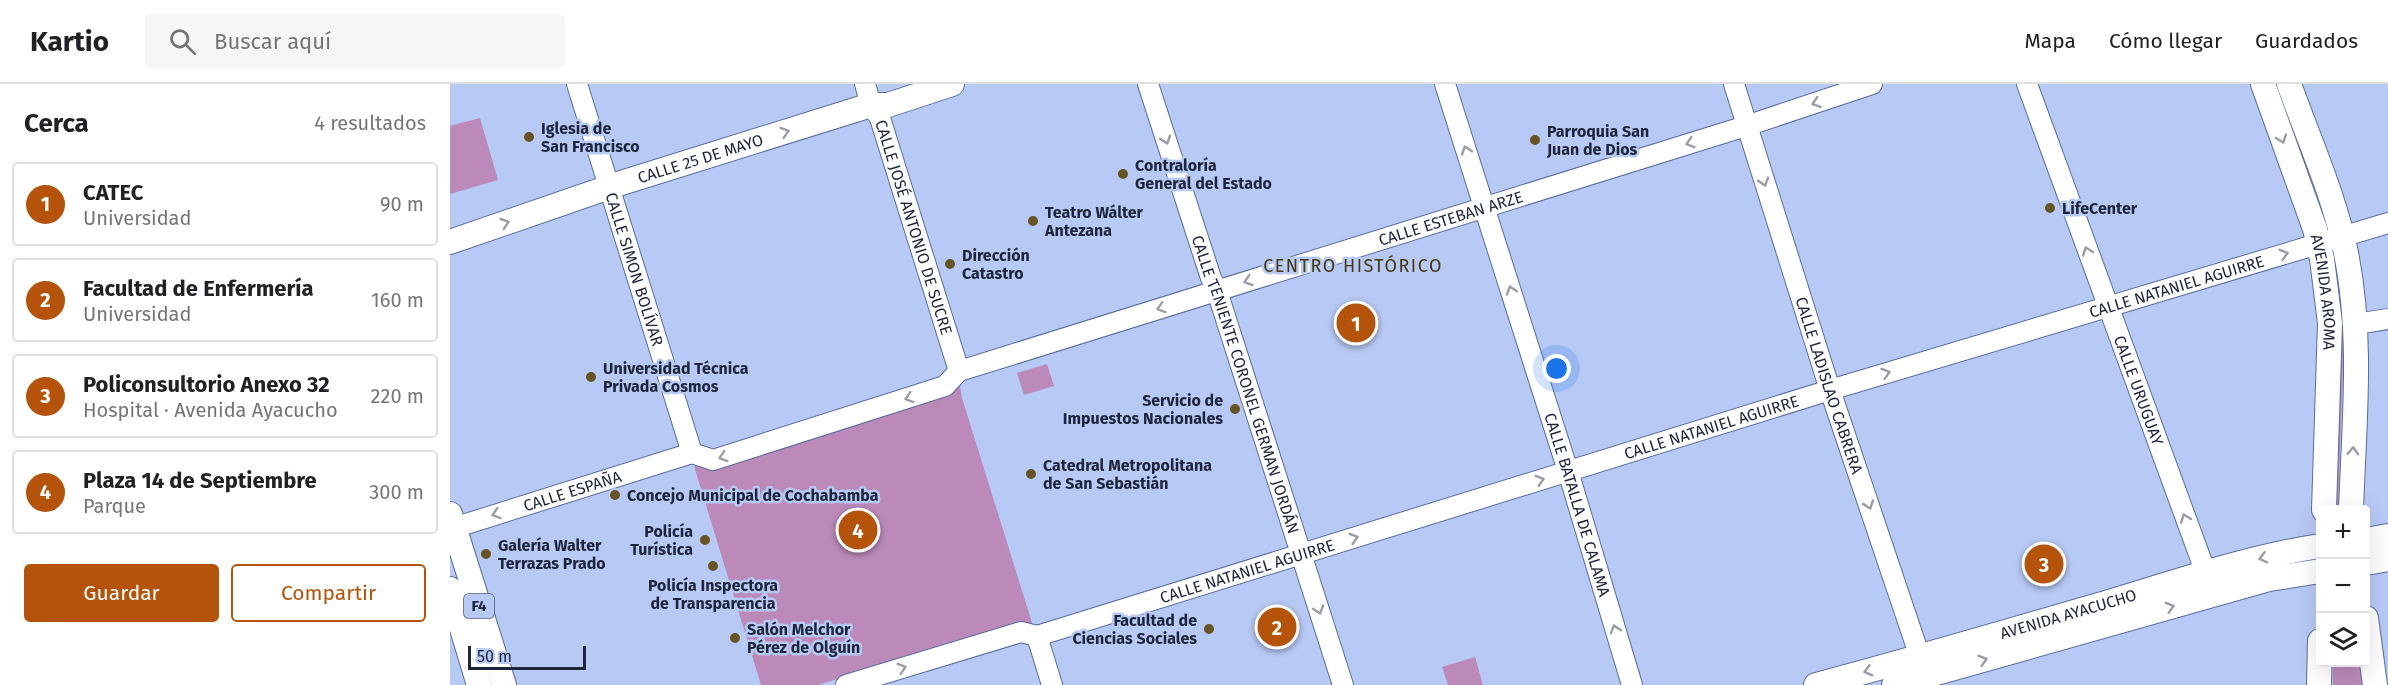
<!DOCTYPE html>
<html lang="es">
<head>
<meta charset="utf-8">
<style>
  :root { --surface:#fff; --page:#f6f6f6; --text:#202124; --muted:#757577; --line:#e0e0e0; --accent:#b45309 }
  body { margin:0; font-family:"Fira Sans",sans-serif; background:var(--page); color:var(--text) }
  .controls { position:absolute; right:18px; bottom:18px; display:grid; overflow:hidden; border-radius:6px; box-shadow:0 6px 24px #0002 }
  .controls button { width:54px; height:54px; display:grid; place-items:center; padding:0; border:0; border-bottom:2px solid var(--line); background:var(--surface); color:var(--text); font:30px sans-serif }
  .scale { position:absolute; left:18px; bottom:15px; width:118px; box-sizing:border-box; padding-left:6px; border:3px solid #1e253a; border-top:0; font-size:16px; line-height:21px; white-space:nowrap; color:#1e253a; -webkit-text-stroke:4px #b7c9f5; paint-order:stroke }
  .you { position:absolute; left:1107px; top:285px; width:21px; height:21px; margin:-15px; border:4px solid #fff; border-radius:50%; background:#1a73e8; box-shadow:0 0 0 9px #1a73e833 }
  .badge { display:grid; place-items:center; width:39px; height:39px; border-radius:50%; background:var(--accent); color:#fff; font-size:20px; font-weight:700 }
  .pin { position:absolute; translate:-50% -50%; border:3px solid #fff; box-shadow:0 2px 6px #0006 }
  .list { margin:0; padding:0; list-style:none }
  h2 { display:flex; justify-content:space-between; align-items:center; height:78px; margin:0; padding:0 24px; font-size:26px }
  h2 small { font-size:20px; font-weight:400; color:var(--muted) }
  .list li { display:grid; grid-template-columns:39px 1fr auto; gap:18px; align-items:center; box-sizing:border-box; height:84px; margin:0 12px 12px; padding:0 12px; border:2px solid var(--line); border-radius:6px }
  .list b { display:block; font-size:22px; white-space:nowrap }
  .list p { margin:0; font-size:20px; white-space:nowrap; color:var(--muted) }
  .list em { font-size:20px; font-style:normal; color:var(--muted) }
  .actions { display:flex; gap:12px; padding:18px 24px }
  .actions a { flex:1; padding:14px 0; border:2px solid var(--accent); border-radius:6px; text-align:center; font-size:21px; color:var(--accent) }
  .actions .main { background:var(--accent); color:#fff }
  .icon { flex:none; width:33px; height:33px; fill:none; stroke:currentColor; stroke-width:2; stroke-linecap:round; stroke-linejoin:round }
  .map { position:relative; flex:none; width:1938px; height:601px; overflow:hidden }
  header { display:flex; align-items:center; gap:36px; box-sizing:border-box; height:84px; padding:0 30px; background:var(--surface); border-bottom:2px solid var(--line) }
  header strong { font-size:28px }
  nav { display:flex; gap:33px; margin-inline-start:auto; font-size:21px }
  .search { width:420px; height:54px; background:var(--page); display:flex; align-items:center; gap:15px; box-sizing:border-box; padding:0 21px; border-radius:6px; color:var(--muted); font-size:22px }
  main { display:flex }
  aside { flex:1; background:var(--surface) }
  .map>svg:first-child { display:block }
</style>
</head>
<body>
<header>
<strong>Kartio</strong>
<div class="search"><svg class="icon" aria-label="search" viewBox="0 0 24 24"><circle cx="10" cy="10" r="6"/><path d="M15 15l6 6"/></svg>Buscar aquí</div>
<nav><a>Mapa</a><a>Cómo llegar</a><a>Guardados</a></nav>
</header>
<main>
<aside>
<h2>Cerca<small>4 resultados</small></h2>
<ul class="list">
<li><span class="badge">1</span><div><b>CATEC</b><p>Universidad</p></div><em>90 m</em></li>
<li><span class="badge">2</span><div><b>Facultad de Enfermería</b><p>Universidad</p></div><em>160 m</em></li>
<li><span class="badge">3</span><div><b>Policonsultorio Anexo 32</b><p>Hospital · Avenida Ayacucho</p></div><em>220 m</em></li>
<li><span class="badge">4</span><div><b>Plaza 14 de Septiembre</b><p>Parque</p></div><em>300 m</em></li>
</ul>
<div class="actions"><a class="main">Guardar</a><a>Compartir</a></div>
</aside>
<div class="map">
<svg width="1938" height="601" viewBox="0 0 1938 601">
  <rect width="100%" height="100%" fill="#b7c9f5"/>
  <path fill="#bb8ab9" d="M30,34L48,96L0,110V42Z
    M1879,164H1882L1894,252L1888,426L1885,425Z
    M597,280L604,302L574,311L567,289Z
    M510,302L512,314L583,542L573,538L368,601H311L244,382L265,384L498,310Z
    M1025,573L1033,601H998L992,583Z
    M1883,579H1913L1916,601H1883Z"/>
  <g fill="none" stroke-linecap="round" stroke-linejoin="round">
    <g stroke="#5a6c9e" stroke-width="22">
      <g id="minor">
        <path id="s1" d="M127,0L242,369"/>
        <path id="s2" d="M415,0L421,21L430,34L509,287"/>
        <path id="s3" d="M698,0L761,194L767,207L893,601"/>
        <path id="s4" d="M995,0L1118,387L1182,601"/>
        <path id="s5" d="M1284,0L1380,306L1474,585"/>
        <path id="s6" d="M1577,0L1761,503"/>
        <path d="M1906,240L1938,235"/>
        <path id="s7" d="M242,369L263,376L495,302L509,287L519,284L1296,42L1422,0"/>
        <path id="s8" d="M0,445L242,369"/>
        <path id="s9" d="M587,552L1380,306L1938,139"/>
        <path d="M587,552L602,601"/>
        <path d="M396,601L571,548L587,552"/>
      </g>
    </g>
    <g stroke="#5a6c9e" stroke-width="26">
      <g id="major">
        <path id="s10" d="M1813,0L1865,145L1872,175L1880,239L1874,426"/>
        <path d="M1839,0C1859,56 1884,111 1896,169C1913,254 1904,340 1901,426"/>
        <path id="s11" d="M0,158L168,100L421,21H438L502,0"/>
        <path d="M0,430L54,601"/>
        <path d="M1916,456L1938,452"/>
        <path d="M1916,479L1938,475"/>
        <path d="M0,505L29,601"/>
        <path d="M1916,534L1925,601"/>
        <path id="s12" d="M1366,601C1464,575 1562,546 1659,518C1729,497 1799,473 1870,462"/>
        <path d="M1444,601L1819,495L1870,487"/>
        <path d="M1869,601L1870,557"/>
      </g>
    </g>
    <use href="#minor" stroke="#fff" stroke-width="20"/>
    <use href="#major" stroke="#fff" stroke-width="24"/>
  </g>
  <defs><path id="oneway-chevron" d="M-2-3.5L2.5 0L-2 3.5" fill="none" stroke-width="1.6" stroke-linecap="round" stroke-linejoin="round" transform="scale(1.5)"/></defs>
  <g stroke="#9a9da6">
    <use href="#oneway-chevron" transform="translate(1366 19) rotate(161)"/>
    <use href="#oneway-chevron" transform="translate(335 48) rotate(-17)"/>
    <use href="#oneway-chevron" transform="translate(1832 55) rotate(70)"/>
    <use href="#oneway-chevron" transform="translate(716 56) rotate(72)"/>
    <use href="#oneway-chevron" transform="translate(1240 59) rotate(163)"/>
    <use href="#oneway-chevron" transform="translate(1016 66) rotate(-108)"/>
    <use href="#oneway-chevron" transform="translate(1314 98) rotate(72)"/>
    <use href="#oneway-chevron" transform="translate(55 139) rotate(-18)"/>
    <use href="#oneway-chevron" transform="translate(1637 167) rotate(-110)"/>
    <use href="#oneway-chevron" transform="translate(1834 170) rotate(-16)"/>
    <use href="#oneway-chevron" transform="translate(798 197) rotate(162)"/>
    <use href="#oneway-chevron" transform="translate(1061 206) rotate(-108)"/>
    <use href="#oneway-chevron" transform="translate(711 224) rotate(163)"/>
    <use href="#oneway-chevron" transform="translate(1436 289) rotate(-17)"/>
    <use href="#oneway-chevron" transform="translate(459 314) rotate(162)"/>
    <use href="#oneway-chevron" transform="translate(1903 367) rotate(-88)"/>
    <use href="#oneway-chevron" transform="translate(273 373) rotate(162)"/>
    <use href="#oneway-chevron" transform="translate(1090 396) rotate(-17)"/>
    <use href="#oneway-chevron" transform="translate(1419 421) rotate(71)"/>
    <use href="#oneway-chevron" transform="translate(46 430) rotate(162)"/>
    <use href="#oneway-chevron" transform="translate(1735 434) rotate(-110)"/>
    <use href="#oneway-chevron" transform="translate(904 454) rotate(-17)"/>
    <use href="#oneway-chevron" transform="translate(1813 474) rotate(165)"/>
    <use href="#oneway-chevron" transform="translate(1720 523) rotate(-16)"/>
    <use href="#oneway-chevron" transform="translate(869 526) rotate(72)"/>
    <use href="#oneway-chevron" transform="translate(1165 545) rotate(-107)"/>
    <use href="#oneway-chevron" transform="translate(1533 576) rotate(-16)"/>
    <use href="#oneway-chevron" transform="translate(452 584) rotate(-17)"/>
    <use href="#oneway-chevron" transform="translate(1418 587) rotate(165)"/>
  </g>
  <g fill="#675422" stroke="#b7c9f5" stroke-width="2">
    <circle cx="79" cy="53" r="6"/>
    <circle cx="1085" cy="56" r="6"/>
    <circle cx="673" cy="90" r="6"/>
    <circle cx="1600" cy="124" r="6"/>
    <circle cx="583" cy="137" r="6"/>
    <circle cx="500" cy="180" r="6"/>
    <circle cx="141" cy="293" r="6"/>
    <circle cx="785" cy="325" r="6"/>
    <circle cx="581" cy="390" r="6"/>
    <circle cx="165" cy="411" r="6"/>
    <circle cx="255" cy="456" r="6"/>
    <circle cx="36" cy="470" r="6"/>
    <circle cx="263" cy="482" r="6"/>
    <circle cx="759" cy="545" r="6"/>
    <circle cx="285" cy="554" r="6"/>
  </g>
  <g text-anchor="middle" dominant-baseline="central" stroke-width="5" stroke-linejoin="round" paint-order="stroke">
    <rect fill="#b7c9f5" stroke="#4c5672" stroke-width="1.5" x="14" y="510" width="30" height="24" rx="4.5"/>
    <g font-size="15" font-weight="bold" fill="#1e253a">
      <text x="29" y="522">F4</text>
    </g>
    <g font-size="16" font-weight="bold" fill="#1e253a" stroke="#b7c9f5" text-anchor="start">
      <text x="91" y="44">Iglesia de<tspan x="91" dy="18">San Francisco</tspan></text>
      <text x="1097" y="47">Parroquia San<tspan x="1097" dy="18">Juan de Dios</tspan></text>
      <text x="685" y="81">Contraloría<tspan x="685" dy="18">General del Estado</tspan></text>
      <text x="1612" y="124">LifeCenter</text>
      <text x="595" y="128">Teatro Wálter<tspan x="595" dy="18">Antezana</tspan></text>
      <text x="512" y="171">Dirección<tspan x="512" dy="18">Catastro</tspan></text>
      <text x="153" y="284">Universidad Técnica<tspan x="153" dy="18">Privada Cosmos</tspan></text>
      <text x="773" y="316" text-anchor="end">Servicio de<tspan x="773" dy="18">Impuestos Nacionales</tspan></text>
      <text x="593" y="381">Catedral Metropolitana<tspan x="593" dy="18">de San Sebastián</tspan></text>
      <text x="177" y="411">Concejo Municipal de Cochabamba</text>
      <text x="243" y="447" text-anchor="end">Policía<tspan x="243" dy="18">Turística</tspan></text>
      <text x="48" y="461">Galería Walter<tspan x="48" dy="18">Terrazas Prado</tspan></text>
      <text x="263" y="501" text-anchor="middle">Policía Inspectora<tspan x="263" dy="18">de Transparencia</tspan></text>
      <text x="747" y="536" text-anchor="end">Facultad de<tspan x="747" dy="18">Ciencias Sociales</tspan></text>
      <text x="297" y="545">Salón Melchor<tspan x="297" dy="18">Pérez de Olguín</tspan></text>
    </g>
    <g font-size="16" fill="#1e253a" stroke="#b7c9f5">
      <text stroke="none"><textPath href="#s11" startOffset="264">CALLE 25 DE MAYO</textPath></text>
      <text stroke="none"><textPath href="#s7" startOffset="801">CALLE ESTEBAN ARZE</textPath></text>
      <text stroke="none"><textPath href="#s2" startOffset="152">CALLE JOSÉ ANTONIO DE SUCRE</textPath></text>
      <text stroke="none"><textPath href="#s1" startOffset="194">CALLE SIMON BOLÍVAR</textPath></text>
      <text stroke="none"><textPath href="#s9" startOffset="1192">CALLE NATANIEL AGUIRRE</textPath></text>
      <text stroke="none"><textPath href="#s10" startOffset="218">AVENIDA AROMA</textPath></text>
      <text stroke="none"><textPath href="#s3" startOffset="316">CALLE TENIENTE CORONEL GERMAN JORDÁN</textPath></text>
      <text stroke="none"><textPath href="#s5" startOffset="316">CALLE LADISLAO CABRERA</textPath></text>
      <text stroke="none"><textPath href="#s6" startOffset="326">CALLE URUGUAY</textPath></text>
      <text stroke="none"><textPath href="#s9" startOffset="706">CALLE NATANIEL AGUIRRE</textPath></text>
      <text stroke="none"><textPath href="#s8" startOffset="128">CALLE ESPAÑA</textPath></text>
      <text stroke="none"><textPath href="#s4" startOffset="441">CALLE BATALLA DE CALAMA</textPath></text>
      <text stroke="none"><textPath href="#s9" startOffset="220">CALLE NATANIEL AGUIRRE</textPath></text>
      <text stroke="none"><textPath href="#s12" startOffset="262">AVENIDA AYACUCHO</textPath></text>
    </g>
    <g font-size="18" letter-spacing="1.5" fill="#47380f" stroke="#b7c9f5">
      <text x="903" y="182">CENTRO HISTÓRICO</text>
    </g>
  </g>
</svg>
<div class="controls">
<button>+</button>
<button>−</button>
<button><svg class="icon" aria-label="layers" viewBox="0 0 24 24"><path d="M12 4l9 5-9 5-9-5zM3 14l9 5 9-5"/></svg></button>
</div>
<div class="scale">50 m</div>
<div class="you"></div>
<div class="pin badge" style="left:906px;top:239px">1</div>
<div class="pin badge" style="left:827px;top:543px">2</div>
<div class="pin badge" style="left:1594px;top:480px">3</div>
<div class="pin badge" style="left:408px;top:446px">4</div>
</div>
</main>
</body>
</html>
